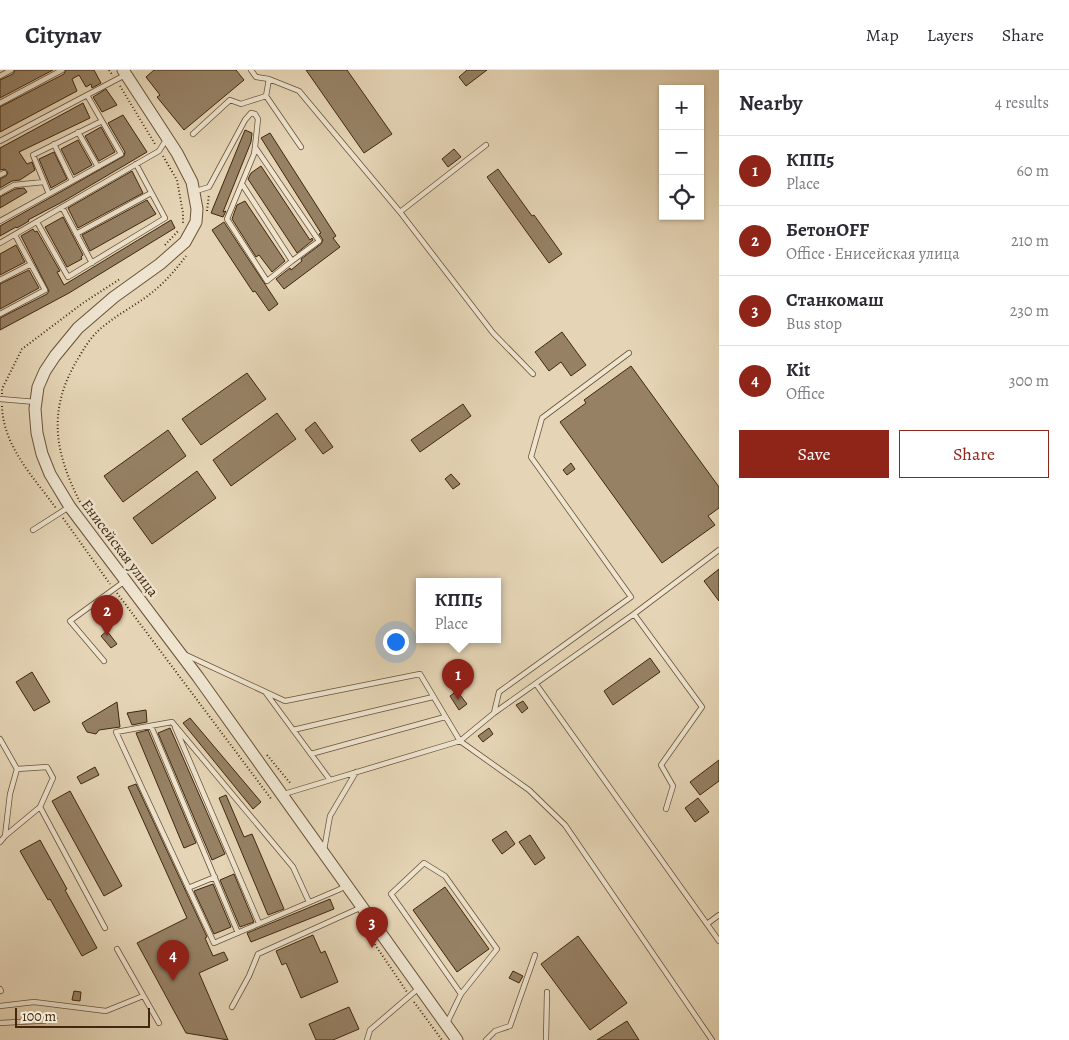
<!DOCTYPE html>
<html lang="en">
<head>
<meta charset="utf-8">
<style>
  :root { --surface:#fff; --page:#f7f7f7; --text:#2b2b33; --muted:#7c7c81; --line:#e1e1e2; --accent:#8f2418 }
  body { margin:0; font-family:Alegreya,serif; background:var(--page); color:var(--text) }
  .controls { position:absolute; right:15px; top:15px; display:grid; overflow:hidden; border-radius:0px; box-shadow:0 1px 4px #0004 }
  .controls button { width:45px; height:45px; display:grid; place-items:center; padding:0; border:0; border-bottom:1px solid var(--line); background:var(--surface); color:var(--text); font:25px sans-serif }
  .scale { position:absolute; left:15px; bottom:12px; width:135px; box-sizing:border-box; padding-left:5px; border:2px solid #41270d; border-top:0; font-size:14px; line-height:18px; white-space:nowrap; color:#41270d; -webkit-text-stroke:4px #eee4d0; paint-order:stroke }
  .you { position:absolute; left:395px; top:571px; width:18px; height:18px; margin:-12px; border:4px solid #fff; border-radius:50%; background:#1a73e8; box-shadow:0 0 0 8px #1a73e833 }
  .badge { display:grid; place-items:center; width:32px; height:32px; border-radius:50%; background:var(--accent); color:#fff; font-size:16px; font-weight:700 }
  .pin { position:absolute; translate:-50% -41px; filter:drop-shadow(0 1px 2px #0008) }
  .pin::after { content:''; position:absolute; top:26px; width:18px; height:15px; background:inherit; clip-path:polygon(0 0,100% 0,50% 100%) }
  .popup { position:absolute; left:416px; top:508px; width:85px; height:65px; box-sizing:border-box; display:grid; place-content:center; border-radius:0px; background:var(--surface); filter:drop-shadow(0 1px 4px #0005); font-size:16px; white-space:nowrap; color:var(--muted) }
  .popup b { font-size:19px; color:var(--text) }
  .popup::after { content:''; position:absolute; left:50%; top:100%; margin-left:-10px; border:10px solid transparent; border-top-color:var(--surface) }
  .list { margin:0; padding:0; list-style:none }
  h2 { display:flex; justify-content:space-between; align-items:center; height:65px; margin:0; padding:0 20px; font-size:21px }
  h2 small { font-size:16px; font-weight:400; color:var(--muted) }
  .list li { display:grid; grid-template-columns:32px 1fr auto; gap:15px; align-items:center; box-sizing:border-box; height:70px; padding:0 20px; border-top:1px solid var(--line) }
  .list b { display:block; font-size:19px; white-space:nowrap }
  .list p { margin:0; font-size:16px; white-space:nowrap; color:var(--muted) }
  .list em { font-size:16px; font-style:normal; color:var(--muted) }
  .actions { display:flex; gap:10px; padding:15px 20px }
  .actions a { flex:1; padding:11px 0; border:1px solid var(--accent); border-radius:0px; text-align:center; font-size:18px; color:var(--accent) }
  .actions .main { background:var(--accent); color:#fff }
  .icon { flex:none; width:28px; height:28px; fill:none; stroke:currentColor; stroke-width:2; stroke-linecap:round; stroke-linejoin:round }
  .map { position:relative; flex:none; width:719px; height:970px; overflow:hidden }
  header { display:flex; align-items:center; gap:30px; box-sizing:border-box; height:70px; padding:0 25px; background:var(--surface); border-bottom:1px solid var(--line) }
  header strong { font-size:24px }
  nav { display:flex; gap:28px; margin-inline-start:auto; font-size:18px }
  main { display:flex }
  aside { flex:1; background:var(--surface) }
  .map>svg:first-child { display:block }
</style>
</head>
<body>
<header>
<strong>Citynav</strong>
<nav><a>Map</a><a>Layers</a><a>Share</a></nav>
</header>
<main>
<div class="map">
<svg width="719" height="970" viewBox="0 0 719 970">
  <rect width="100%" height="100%" fill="#e5d5b6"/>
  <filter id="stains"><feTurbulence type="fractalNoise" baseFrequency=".004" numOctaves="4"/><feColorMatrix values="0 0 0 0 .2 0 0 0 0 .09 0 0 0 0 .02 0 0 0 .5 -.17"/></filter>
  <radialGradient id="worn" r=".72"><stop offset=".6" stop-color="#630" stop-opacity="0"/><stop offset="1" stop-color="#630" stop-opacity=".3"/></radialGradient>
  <path fill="#968165" stroke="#41270d" d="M15,0H53L0,28V10L13,4Z
    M66,0H94L101,13L92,18L91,14L86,17L79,5L72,9L77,21L0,62V37L64,4Z
    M154,0H236L244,10L184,60L157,27L160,25L146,7Z
    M306,0H347L392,64L364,83Z
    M467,0H487L466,16L459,7Z
    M106,19L117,35L102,42L93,27Z
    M83,33L90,48L19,82L27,94L32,92L35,100L20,110L12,111L0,118V109L6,106L8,103L5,99L0,100V78Z
    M123,45L147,82L64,131L28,150L29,151L17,158L16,157L0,166V156L124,86L125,82L108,53Z
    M101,57L115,82L99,91L85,66Z
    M245,60L252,63L251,72L223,142L226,141L223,147L211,143Z
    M270,63L336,166L333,168L340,177L284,219L276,209L290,198L291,200L302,191L301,189L321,174L323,170L319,164L321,163L261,68Z
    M78,70L92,95L74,105L61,79Z
    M454,79L461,87L448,97L442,89Z
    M54,82L67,109L51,118L39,89Z
    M261,96L310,170L312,168L313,170L297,183L248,109L251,103Z
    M498,99L532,146L534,145L562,184L549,193L487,107Z
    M132,101L143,123L78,158L68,138Z
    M24,118L27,122L0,138V127L15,119Z
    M147,130L156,144L90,181L82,165Z
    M245,131L285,191L272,202L259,185L256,187L232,149L237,135Z
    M63,147L83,185L81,187L82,189L67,197L45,157Z
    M171,150L175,158L69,223L0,260V248L47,224L49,221L21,166L33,159L35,162L37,161L60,201L57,202L64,215Z
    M224,152L278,234L269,241L255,221L253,222L212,160Z
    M16,175L25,192L0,205V184Z
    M29,200L39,218L0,239V214Z
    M562,262L586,295L571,306L561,292L549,301L535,282Z
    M631,296L719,417V438L708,446L715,455L662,493L560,352L586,333L584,330Z
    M247,303L266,329L201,375L182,349Z
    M463,334L471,346L420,382L411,370Z
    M277,343L296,369L231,416L213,390Z
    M315,352L333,377L323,384L305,360Z
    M168,360L186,386L123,432L104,406Z
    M571,393L575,399L567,405L563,400Z
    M197,401L216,428L152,474L133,448Z
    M451,404L460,414L453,419L445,409Z
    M719,499V531L704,511Z
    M107,561L117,574L111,578L101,566Z
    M650,588L660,602L613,635L604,621Z
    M32,602L50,632L34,641L16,612Z
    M457,621L467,634L459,640L450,626Z
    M523,631L528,638L522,643L516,635Z
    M117,632L120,657L99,660L96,664L87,662L82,653Z
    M146,640L147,652L132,655L127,643Z
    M190,648L261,732L253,739L183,653Z
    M170,658L225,784L212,790L158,663Z
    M489,658L493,664L483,672L478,666Z
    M148,660L196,773L184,778L136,663Z
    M719,690V711L700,725L690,712Z
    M95,697L99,705L81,714L77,707Z
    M136,714L207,867L205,868L213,886L224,882L228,890L199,903L228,970L186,963L137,873L187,848L128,717Z
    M70,721L122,816L104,826L52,731Z
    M226,725L244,767L252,764L284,839L268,845L219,728Z
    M698,728L709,742L695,752L685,738Z
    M506,761L515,774L502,784L492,770Z
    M530,765L545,788L535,795L519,772Z
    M40,770L67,819L65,820L97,878L82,886L50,829L48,830L20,781Z
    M234,804L254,852L240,857L220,810Z
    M213,814L231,857L214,864L194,821Z
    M445,817L489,879L457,902L413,840Z
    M330,829L334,839L251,872L247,863Z
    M313,865L321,883L325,881L338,912L301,928L286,893L282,895L276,881Z
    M578,866L627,933L590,960L541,894Z
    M513,901L523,906L519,913L509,908Z
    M74,921L81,922L80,931L72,930Z
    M349,937L359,959L333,970H316L309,954Z
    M627,951L639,970H597Z"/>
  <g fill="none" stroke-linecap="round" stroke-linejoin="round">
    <g stroke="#6a5237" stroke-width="6">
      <path id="service" d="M251,0L256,7L269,9L299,21L400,142L493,263L533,304
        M0,6L11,0
        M266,26L269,9
        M0,33L62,0
        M78,62L98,97
        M193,64L230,30L241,34L266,26L301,77
        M0,71L125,5
        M54,74L72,111
        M255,77L254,84L227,149L267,211L292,191
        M0,105L4,103
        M196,121L209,117L245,50L251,43L255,44L258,49L255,77L319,171L292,191L242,114
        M0,123L14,115L44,112
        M49,124L33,85L102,51
        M62,137L92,193
        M400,142L486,75
        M0,151L121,84L87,25
        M37,152L68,207L165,148L136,94
        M76,164L151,123
        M0,173L159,81L166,70
        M0,210L31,194
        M0,244L45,220L15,165
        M0,329L36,332
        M33,460L69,437
        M634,544L702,637L661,695L673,716L666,739
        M186,585L285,631L420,604L460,671L529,720L565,755L712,970
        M104,591L70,551L125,511
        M536,614L719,871
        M266,623L330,710
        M494,643L499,622L631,527L531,387L542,348L629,283
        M151,656L238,863
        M175,657L259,853
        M293,660L433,627
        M0,669L17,699L47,697L53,708L40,737L5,766L0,772
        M311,684L445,647
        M284,724L460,671L494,643L634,544L719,480
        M40,737L105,858
        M5,766L10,724L17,699
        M324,780L330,746L356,702
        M188,818L215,807
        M309,832L293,797L172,652L116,662L214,873L338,820L346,816
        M707,854L719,845
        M117,879L159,953
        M0,919L1,921
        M0,936L34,932L106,941L143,926
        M232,937L249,906L258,884L362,837
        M0,953L55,950
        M447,953L461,924L391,824L424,793L445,806L497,879L461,924
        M367,970L370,960L419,918
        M486,970L495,961L510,956L535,885
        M546,970L547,922"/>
    </g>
    <g stroke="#6a5237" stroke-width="13">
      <path id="tertiary" d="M123,0L177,83L192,112L197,139L196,152L185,172L160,194L114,227L78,258L55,286L45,301L38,317L35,339L37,363L42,384L50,404L70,437L198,607L457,970"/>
    </g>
    <path stroke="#41270d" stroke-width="2" stroke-dasharray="1 2.5" stroke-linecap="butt" d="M109,0L113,6
      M120,16L155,74
      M163,86L177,110L183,143V154
      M207,141L209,124
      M165,175L179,160
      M2,324V319L22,279L83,233L120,209
      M2,336C3,376 34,408 56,438
      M80,432C54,381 47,339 79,287C86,275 93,264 105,255C121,242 140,233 155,220C167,210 177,198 186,186
      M63,448L110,514
      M117,523L272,730
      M267,685L291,714
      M359,851L407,922
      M414,932L442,970"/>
    <use href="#service" stroke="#eee4d0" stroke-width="4.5"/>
    <use href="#tertiary" stroke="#eee4d0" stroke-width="11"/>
  </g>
  <g text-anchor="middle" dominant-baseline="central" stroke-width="5" stroke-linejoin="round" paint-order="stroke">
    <g font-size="15" fill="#41270d" stroke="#eee4d0">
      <text transform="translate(120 478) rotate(53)">Енисейская улица</text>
    </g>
  </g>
  <rect width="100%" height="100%" filter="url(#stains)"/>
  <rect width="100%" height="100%" fill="url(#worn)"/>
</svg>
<div class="controls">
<button>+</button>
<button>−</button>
<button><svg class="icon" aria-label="locate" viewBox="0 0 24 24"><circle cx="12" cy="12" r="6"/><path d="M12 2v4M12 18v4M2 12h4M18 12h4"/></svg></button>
</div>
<div class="scale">100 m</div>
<div class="you"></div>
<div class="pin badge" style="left:458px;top:630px">1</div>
<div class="popup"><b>КПП5</b>Place</div>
<div class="pin badge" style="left:107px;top:566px">2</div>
<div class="pin badge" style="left:372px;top:878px">3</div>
<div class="pin badge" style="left:173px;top:911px">4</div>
</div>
<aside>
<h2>Nearby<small>4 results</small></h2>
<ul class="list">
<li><span class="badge">1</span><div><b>КПП5</b><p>Place</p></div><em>60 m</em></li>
<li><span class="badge">2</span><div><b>БетонOFF</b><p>Office · Енисейская улица</p></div><em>210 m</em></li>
<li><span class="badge">3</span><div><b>Станкомаш</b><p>Bus stop</p></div><em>230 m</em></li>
<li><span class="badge">4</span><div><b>Kit</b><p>Office</p></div><em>300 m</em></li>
</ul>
<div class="actions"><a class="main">Save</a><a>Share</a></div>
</aside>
</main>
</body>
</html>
